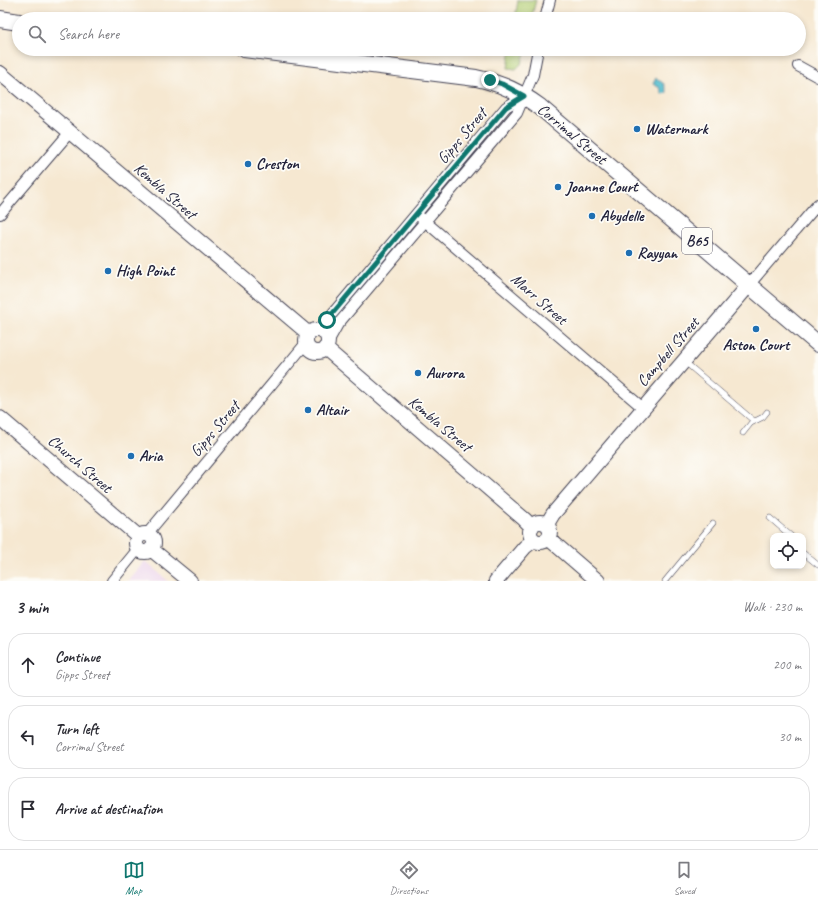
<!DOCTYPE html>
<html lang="en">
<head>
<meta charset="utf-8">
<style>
  :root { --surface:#fff; --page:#f7f7f7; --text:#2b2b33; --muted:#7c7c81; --line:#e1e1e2; --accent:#0f766e }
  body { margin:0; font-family:Caveat,sans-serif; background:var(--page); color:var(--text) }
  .controls { position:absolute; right:12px; bottom:12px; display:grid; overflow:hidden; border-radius:8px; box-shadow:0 2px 6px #0003 }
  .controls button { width:36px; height:36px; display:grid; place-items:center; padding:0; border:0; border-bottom:1px solid var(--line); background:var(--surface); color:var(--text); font:20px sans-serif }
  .stop { position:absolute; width:12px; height:12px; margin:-9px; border:3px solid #0f766e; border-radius:50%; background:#fff }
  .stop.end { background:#0f766e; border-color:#fff; box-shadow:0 1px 4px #0008 }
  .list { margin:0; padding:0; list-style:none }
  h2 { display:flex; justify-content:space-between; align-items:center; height:52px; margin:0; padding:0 16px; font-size:17px }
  h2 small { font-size:13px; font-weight:400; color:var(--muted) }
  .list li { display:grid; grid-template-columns:26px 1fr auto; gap:12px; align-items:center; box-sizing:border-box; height:64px; margin:0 8px 8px; padding:0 8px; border:1px solid var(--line); border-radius:16px }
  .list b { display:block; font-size:15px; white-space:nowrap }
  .list p { margin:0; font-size:13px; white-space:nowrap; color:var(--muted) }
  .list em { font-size:13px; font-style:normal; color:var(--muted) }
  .icon { flex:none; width:22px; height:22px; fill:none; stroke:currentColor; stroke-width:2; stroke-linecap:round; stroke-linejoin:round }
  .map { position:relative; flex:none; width:818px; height:581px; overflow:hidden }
  .search { position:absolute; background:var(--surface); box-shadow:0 2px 6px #0003; left:12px; right:12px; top:12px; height:44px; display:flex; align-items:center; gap:10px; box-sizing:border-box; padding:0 14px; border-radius:22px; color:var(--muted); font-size:15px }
  .sheet { height:268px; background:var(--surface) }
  nav { display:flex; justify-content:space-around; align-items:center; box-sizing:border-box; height:56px; border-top:1px solid var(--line); background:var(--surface); font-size:11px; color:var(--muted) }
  nav a { display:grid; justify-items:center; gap:2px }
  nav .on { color:var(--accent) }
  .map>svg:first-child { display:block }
</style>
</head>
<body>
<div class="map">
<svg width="818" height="581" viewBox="0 0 818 581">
  <rect width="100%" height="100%" fill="#fdfcf7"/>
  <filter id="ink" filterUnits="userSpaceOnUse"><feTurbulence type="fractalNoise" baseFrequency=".025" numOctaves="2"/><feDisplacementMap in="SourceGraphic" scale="8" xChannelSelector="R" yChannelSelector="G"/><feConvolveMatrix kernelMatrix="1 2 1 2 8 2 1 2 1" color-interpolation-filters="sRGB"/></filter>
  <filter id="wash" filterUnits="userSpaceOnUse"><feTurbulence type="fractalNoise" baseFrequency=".012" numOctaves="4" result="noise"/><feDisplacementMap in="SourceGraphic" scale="16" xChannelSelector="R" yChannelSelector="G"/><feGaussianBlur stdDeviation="0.9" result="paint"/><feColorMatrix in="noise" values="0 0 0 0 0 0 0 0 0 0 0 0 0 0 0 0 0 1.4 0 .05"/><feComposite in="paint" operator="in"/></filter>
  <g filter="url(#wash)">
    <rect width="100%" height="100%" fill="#f6e8d1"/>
    <path fill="#ebd1eb" d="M145,561L168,581H128Z"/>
    <path fill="#b3ce74" stroke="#6a7858" d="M518,0H536L531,19H515Z
      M511,49H526L522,63L516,69L508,68Z"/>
    <path fill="#51bccd" stroke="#3a6f84" d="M656,78L664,84L667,93L662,94L660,88L653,84Z"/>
  </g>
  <g filter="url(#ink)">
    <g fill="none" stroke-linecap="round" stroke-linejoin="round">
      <g stroke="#424052" stroke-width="6">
        <path id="lane" d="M685,362L754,421
          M743,433L751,423L763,417L767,412
          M770,518L791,536
          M803,553L818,565
          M665,581L713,523"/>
      </g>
      <g stroke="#424052" stroke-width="12">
        <path id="street" d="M545,19L550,0
          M798,66L818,77
          M0,214L70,132
          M420,217L643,408
          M749,285L818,204
          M315,331L320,328L327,320L506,107L524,96
          M328,342L338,324L517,113L533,75L538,49
          M147,534L306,343
          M112,581L138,549"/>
      </g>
      <g stroke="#424052" stroke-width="16">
        <path id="secondary" d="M0,73L309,334
          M306 341a11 11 0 1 1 22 0a11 11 0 1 1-22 0Z
          M325,348L524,519L532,527
          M0,418L138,536
          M530 532a10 10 0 1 1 20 0a10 10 0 1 1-20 0Z
          M547,524L553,514L749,285
          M136 543a9 9 0 1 1 18 0a9 9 0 1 1-18 0Z
          M548,538L598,581
          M151,549L190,581
          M496,581L525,547L534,540"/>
      </g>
      <g stroke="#424052" stroke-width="18">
        <path id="primary" d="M0,19L19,22
          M244,49L476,78C501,83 520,92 540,107L818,344"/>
      </g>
      <use href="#lane" stroke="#fff" stroke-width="5"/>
      <use href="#street" stroke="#fff" stroke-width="10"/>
      <use href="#secondary" stroke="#fff" stroke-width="14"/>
      <use href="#primary" stroke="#fff" stroke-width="16"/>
    </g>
  </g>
  <g fill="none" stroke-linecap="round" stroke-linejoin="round" filter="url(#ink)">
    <path stroke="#0f766e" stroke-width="5" d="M327,320L506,107L524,96L502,84L490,80"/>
  </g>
  <g fill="#1f6fb2" stroke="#fdfcf7" stroke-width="1.5">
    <circle cx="637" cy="129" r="4"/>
    <circle cx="248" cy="164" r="4"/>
    <circle cx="558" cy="187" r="4"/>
    <circle cx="592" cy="216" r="4"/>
    <circle cx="629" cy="253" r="4"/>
    <circle cx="108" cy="271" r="4"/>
    <circle cx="756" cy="329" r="4"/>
    <circle cx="418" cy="373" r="4"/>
    <circle cx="308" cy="410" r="4"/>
    <circle cx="131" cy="456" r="4"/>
  </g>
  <g text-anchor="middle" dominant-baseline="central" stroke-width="3.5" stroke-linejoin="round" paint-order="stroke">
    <rect fill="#fdfcf7" stroke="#646373" stroke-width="1" x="682" y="228" width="30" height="26" rx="3"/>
    <g font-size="15" font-weight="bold" fill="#22223b">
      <text x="697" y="241">B65</text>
    </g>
    <g font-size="16" font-weight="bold" fill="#22223b" stroke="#fdfcf7" text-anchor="start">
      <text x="645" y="129">Watermark</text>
      <text x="256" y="164">Creston</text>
      <text x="566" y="187">Joanne Court</text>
      <text x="600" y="216">Abydelle</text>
      <text x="637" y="253">Rayyan</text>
      <text x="116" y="271">High Point</text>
      <text x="756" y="345" text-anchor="middle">Aston Court</text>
      <text x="426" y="373">Aurora</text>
      <text x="316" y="410">Altair</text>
      <text x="139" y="456">Aria</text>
    </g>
    <g font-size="16" fill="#22223b" stroke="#fdfcf7">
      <text transform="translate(572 134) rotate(40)">Corrimal Street</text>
      <text transform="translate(462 136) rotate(-50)">Gipps Street</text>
      <text transform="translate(165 191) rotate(41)">Kembla Street</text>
      <text transform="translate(539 299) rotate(41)">Marr Street</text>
      <text transform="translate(668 352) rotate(-49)">Campbell Street</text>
      <text transform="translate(440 424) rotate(40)">Kembla Street</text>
      <text transform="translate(215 429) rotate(-50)">Gipps Street</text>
      <text transform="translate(80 464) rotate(41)">Church Street</text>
    </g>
  </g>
</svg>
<div class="controls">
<button><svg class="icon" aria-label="locate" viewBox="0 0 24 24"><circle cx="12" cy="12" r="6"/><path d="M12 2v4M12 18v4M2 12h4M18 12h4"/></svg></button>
</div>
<div class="stop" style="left:327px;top:320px"></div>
<div class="stop end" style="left:490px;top:80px"></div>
<div class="search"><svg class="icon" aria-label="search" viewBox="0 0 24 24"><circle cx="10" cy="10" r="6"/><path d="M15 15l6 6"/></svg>Search here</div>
</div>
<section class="sheet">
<h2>3 min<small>Walk · 230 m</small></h2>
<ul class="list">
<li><svg class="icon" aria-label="ahead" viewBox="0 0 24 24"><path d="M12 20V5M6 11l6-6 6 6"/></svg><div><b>Continue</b><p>Gipps Street</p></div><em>200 m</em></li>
<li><svg class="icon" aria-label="left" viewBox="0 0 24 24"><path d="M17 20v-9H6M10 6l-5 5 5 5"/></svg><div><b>Turn left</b><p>Corrimal Street</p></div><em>30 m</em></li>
<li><svg class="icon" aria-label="arrive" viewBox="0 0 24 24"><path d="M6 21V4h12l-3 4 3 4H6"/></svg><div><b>Arrive at destination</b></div></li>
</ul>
</section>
<nav>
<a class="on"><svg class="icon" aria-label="map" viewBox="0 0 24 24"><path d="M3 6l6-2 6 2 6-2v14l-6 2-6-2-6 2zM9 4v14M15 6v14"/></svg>Map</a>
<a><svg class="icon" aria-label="directions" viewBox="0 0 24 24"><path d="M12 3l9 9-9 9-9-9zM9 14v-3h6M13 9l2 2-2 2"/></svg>Directions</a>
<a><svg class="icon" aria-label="saved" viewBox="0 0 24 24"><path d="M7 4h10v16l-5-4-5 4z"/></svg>Saved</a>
</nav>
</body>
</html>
